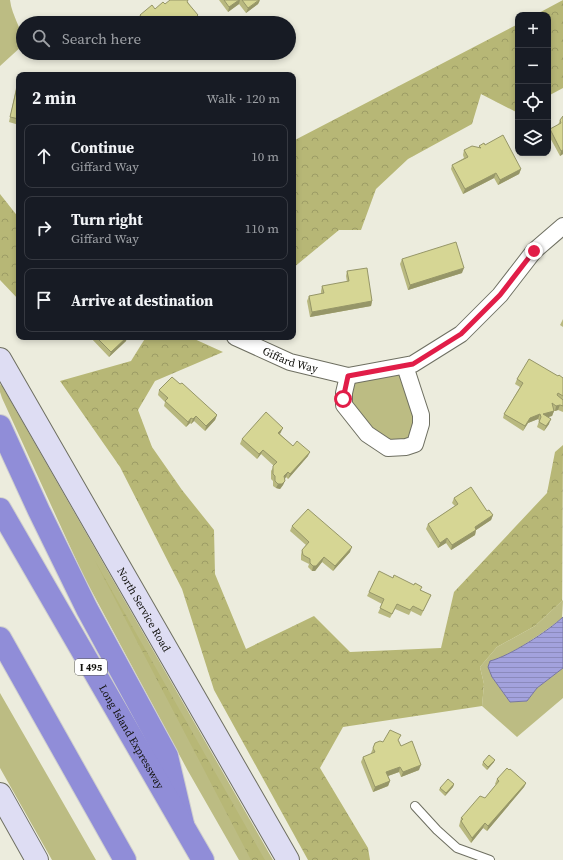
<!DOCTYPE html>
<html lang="en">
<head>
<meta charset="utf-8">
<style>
  :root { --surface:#171b24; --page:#242831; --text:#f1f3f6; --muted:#9ea1a6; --line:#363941 }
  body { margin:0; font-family:"Source Serif 4",serif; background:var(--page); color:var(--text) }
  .controls { position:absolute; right:12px; top:12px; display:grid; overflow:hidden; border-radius:8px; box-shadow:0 2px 6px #0003 }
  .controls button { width:36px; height:36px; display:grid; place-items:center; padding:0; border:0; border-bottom:1px solid var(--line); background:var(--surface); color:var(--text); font:20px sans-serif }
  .stop { position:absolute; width:12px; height:12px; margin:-9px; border:3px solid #e11d48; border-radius:50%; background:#fff }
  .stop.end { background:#e11d48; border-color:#fff; box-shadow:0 1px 4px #0008 }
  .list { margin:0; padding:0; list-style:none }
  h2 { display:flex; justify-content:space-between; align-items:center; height:52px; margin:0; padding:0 16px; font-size:17px }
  h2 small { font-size:13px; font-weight:400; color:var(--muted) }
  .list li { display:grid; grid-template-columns:26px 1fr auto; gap:12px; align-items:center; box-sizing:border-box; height:64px; margin:0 8px 8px; padding:0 8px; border:1px solid var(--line); border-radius:8px }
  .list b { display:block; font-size:15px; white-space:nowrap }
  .list p { margin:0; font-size:13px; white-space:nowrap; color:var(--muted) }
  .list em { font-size:13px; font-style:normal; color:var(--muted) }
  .icon { flex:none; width:22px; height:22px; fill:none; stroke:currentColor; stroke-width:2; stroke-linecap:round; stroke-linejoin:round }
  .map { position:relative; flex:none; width:563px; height:860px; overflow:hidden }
  .search { position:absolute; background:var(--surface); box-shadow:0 2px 6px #0003; left:16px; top:16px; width:280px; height:44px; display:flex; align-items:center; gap:10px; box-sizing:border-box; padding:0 14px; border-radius:22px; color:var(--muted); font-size:15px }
  .panel { position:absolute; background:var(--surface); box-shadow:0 2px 6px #0003; left:16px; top:72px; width:280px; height:268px; border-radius:8px }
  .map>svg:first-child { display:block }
</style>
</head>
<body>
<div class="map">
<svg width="563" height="860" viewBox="0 0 563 860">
  <defs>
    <pattern id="forest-crowns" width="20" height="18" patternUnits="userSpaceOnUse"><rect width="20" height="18" fill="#b7b776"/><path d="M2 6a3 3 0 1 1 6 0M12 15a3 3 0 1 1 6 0" fill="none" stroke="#9c9c65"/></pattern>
    <pattern id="water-rules" width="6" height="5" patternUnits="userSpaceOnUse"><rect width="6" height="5" fill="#a3a2dd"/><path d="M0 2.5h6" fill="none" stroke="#8b8abc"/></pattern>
  </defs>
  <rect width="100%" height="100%" fill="#ececdd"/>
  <path fill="#bcbc83" d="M0,0H10C12,17 23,29 23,45L0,66Z
    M400,374C406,389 423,427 406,439C401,442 393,442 387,442L351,409V380Z
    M0,384L2,386L273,860H239L188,771L83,575L2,398L0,392Z
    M563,600L562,618C544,632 512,655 491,661L492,677L510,702L527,701L537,688L563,668V698L517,737L482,706L484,684L480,667L497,647L535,626Z
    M0,693L96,860H52L0,768Z"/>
  <path fill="url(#forest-crowns)" d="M563,0V88L548,96V15H535Z
    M518,24V113L481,94L472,124L408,159L376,189L361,230H339L293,268V141Z
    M0,194L19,218V300L0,280Z
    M146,337H190L223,352L155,381L138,410L152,447L182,490L214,530L215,574L246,649L314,616L350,652L441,648L454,592L547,493L555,452L563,445L562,601L535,626L497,647L480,667L484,684L482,706L343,727L320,768L368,848L370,860H308L214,690L182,589L120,467L60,381L131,361Z
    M94,559L265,860H251Z"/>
  <path fill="url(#water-rules)" stroke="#77769e" d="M563,617V668L537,688L527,701L510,702L492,677L488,667L490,661C510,656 548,631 563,617Z"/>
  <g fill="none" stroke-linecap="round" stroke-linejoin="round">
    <g stroke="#6e6f61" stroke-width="10">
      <path id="service" d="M415,806L437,830L457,848L490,860"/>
    </g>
    <g stroke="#6e6f61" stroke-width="18">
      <g id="minor">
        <path id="s1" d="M235,337L290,362L348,376L413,364L461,334L500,295L534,251L563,226"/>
        <path d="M348,376L344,393V405L367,434L388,448L406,447L415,444L421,424V415L405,366"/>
      </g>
    </g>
    <g stroke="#6e6f61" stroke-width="24">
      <g id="secondary">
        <path id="s2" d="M0,359L288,860"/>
        <path d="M0,794L37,860"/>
      </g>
    </g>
    <g stroke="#cfcfce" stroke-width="24">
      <g id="motorway">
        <path d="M0,426L39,511L87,609L167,756L183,824"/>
        <path id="s3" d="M0,509L203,860"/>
        <path d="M0,638L125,860"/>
      </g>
    </g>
    <use href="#service" stroke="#fff" stroke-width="8"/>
    <use href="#minor" stroke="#fff" stroke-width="16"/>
    <use href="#secondary" stroke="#deddf3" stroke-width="22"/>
    <use href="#motorway" stroke="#908dd8" stroke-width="22"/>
  </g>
  <path fill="#b8b87f" d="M219,0H260L258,4L246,13L239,4L228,12Z
    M188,2L197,18L201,23H141L138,20L140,15L155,9L165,4Z
    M19,79V125L9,122L17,83Z
    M563,116V154L560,156L548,134L550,129L558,125L560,120Z
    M485,145L521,169L519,174L498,185L494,178L463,194L451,169L452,165L464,158L463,155L464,150L479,148V146Z
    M402,259L462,273L408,290L400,264Z
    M347,271L372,301L371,306L310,317L307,301L309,296L321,294V291L322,286L347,282L346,276Z
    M563,319V327L560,325Z
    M90,337H127L126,341L109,357Z
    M558,376L563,378V412L558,410L555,411H554L552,416L548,417L549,424L544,431L537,427L539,421L538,419L528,423L523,431L503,418L504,414L520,387L515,384L517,379Z
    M180,384L217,415L215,420L205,431L194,421L191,424L190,423L186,427L164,406L165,402L158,395L159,390Z
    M281,432L280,434L293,446L308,456L288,479L286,477L285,479L283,485L280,489L276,488L273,486V481L271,479V471L274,466L261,454L257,459L240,444L242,439Z
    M454,498L487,511L493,515L491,520L476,530L475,535L451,550L446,543L438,548L426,529L428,524L455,506L452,503Z
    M292,526L350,552L333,571L322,562L315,571H312L308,567L309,564L301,560V555L302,550L306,545L290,531Z
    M393,578L431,595L421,616L411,611L409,615L395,609L390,618L378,613L382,604L367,596L369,592Z
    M399,741L401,746L419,770L401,777L399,772L388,776L390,781L388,786L373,792L361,762L363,757L371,754V753L375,743Z
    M483,762H494L487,770L482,765Z
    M497,779L526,783L524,787L487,831L483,828L471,843L459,826L461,818L485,798L496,785L495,784Z
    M454,784L453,787L445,796L439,790L440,788Z"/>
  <path fill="#969668" d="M239,0H240L239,4L228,12L229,7Z
    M260,0L258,4L246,13L248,8Z
    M563,150V154L560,156L561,151Z
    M521,169L519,174L498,185L500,180Z
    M496,173L494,178L463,194L465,189Z
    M464,268L462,273L408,290L410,285Z
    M372,301L371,306L310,317L312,312Z
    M127,337L126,341L109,357L111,352Z
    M560,405L558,410L555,411L556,406Z
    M554,411L552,416L541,419L543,414Z
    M540,414L538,419L528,423L523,431L525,426L530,418Z
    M217,415L215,420L205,431L206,426Z
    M196,416L194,421L191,424L193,419Z
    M191,418L190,423L186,427L188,422Z
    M551,419L549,424L544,431L546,426Z
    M283,428L281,432L276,438L278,433Z
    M263,450L261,454L257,459L259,454Z
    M310,452L308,456L288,479L290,474Z
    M288,472L286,477L283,481L284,476Z
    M285,481L283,485L280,489L276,488L278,484Z
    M493,515L491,520L473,532L475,527Z
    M476,530L475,535L451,550L452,545Z
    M447,538L446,543L438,548L440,543Z
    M352,547L350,552L333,571L335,566Z
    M324,557L322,562L315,571H312L313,566Z
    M495,760L494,762L487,770L488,767Z
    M421,765L419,770L401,777L403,772Z
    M400,767L399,772L385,777L386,772Z
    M390,781L388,786L373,792L375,787Z
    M526,783L524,787L487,831L488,826Z
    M454,784L453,787L445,796L446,793Z
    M485,823L483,828L471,843L472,838Z"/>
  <path fill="#d6d694" stroke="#969668" d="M170,0H188L187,2L198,15L196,17L201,23H146L140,15L152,5L155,9L163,2L165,4Z
    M224,0H239L229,7Z
    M242,0H259L248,8Z
    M19,79V119L10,117Z
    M563,116V150L561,151L550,129L561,123L560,120Z
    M503,135L521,169L500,180L496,173L465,189L452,165L468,157L464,150L472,146L481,148L479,146L484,143L485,145Z
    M456,242L464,268L410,285L402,259Z
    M367,268L372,301L312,312L309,296L324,293L322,286L349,281L347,271Z
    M96,337H127L111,352Z
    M529,359L558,376L559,375L563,378V396L558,393L557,395L563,400V406L560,405L556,406L552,403L554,411L543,414L551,419L546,426L539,422L541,417L540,414L530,418L525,426L504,414L523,383L517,379Z
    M172,377L180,384L182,383L217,415L206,426L196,416L193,419L191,418L188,422L165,401L168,398L159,390Z
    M266,412L283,428L278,433L293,446L297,441L310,452L290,474L288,472L284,476L285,481L282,484H278L275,481V476L273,474V466L277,462L263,450L259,454L242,439Z
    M471,487L487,511L489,510L493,515L475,527L476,530L452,545L447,538L440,543L428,524L458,504L454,498Z
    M308,509L352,547L335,566L324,557L316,566H313L310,563V559L303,555L302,550L309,542L292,526Z
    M379,571L393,578L394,575L414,585L415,583L422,587L420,590L431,595L423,611L413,606L410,610L397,604L392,614L380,608L384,599L369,592Z
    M390,730L401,735L398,740L401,746L412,741L421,765L403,772L400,767L386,772L390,781L375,787L363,757L375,752L373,748L375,743L380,741L383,742Z
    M489,755L495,760L488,767L483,762Z
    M507,768L509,770L510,769L526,783L488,826L485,823L472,838L461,821L463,819L461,818L480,796L485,798L499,781L497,779Z
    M448,779L454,784L446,793L440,788Z"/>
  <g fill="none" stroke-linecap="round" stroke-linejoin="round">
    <path stroke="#e11d48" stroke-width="5" d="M343,399L348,376L413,364L461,334L500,295L534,251"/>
  </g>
  <g text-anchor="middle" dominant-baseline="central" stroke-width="4" stroke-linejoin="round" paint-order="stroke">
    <rect fill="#fff" stroke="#585855" stroke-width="1" x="75" y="659" width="32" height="16" rx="3"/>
    <g font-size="10" font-weight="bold" fill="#11110c">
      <text x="91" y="667">I 495</text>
    </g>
    <g font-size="11" fill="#11110c" stroke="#fff">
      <text stroke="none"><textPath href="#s1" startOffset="60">Giffard Way</textPath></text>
      <text stroke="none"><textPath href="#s2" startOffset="289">North Service Road</textPath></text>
      <text stroke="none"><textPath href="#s3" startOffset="263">Long Island Expressway</textPath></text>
    </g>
  </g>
</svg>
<div class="controls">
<button>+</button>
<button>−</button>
<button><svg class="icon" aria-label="locate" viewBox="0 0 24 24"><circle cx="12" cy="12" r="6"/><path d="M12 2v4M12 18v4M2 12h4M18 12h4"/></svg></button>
<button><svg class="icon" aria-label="layers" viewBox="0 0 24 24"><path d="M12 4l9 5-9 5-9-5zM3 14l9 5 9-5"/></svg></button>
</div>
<div class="stop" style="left:343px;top:399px"></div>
<div class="stop end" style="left:534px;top:251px"></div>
<div class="search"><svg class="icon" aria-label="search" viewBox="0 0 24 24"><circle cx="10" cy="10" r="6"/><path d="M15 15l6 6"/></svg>Search here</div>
<section class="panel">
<h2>2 min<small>Walk · 120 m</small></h2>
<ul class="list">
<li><svg class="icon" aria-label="ahead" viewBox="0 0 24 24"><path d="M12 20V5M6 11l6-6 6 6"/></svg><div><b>Continue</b><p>Giffard Way</p></div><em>10 m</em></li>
<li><svg class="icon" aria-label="right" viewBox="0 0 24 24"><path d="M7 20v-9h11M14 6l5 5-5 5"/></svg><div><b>Turn right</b><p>Giffard Way</p></div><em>110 m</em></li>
<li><svg class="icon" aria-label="arrive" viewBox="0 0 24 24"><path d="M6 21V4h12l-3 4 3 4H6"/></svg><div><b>Arrive at destination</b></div></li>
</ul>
</section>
</div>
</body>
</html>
